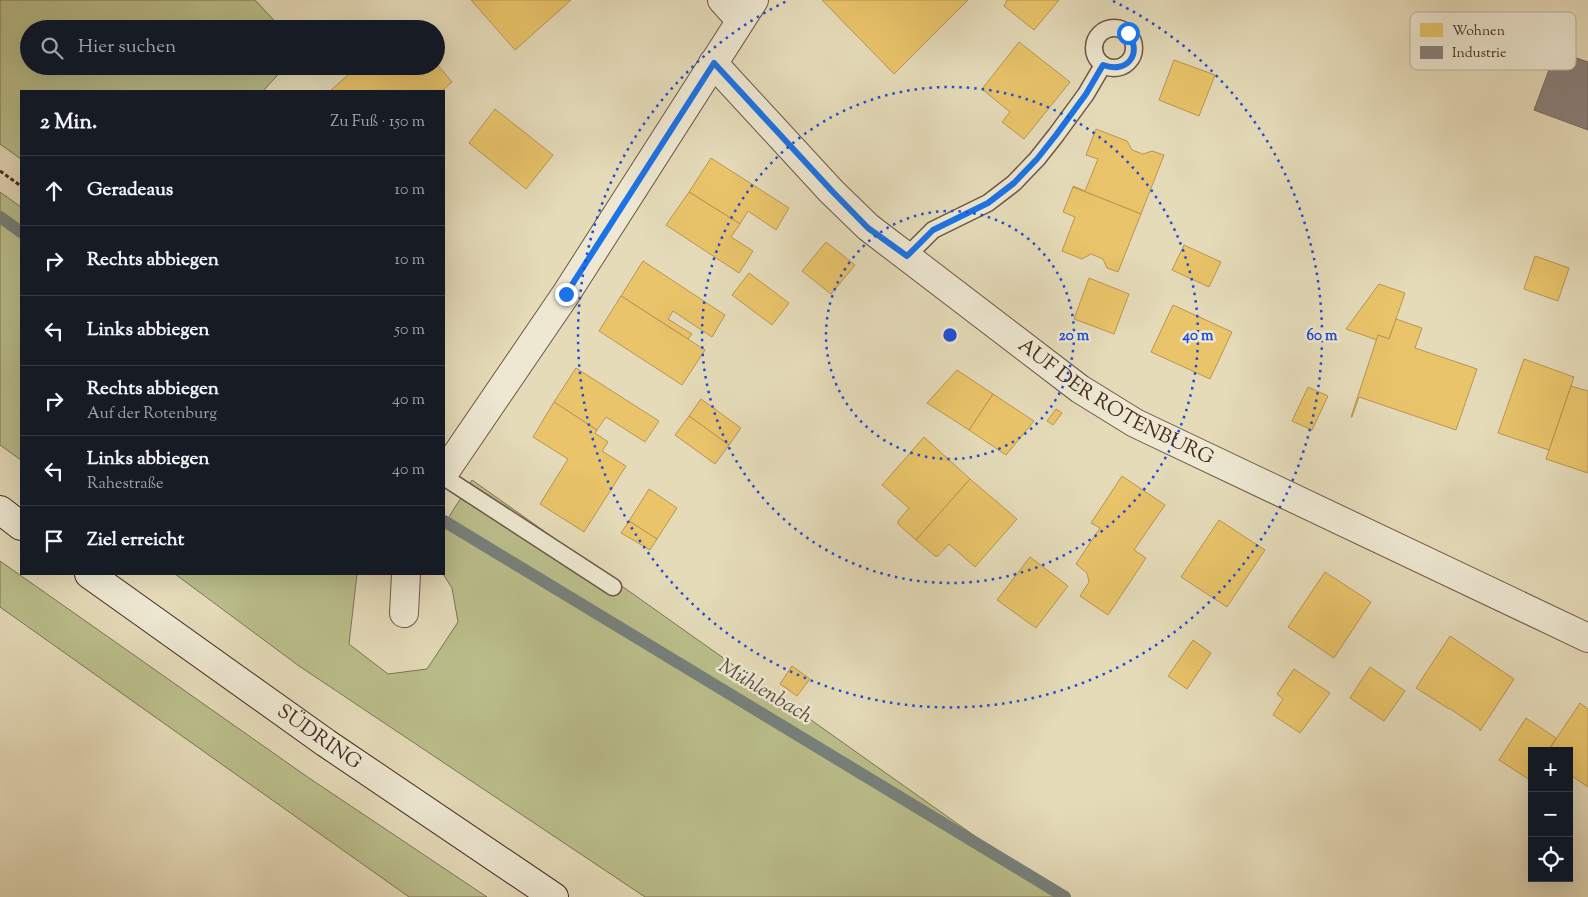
<!DOCTYPE html>
<html lang="de">
<meta charset="utf-8">
<style>
body{margin:0;font-family:"Sorts Mill Goudy",serif;background:#242831;color:#f1f3f6}
.controls{position:absolute;right:15px;bottom:15px;display:grid;overflow:hidden;border-radius:0px;box-shadow:0 5px 20px #0002}
.controls button{width:45px;height:45px;display:grid;place-items:center;padding:0;border:0;border-bottom:1px solid #363941;background:#171b24;color:#f1f3f6;font:25px sans-serif}
.stop{position:absolute;width:15px;height:15px;margin:-11px;border:4px solid #1a73e8;border-radius:50%;background:#fff}
.stop.end{background:#1a73e8;border-color:#fff;box-shadow:0 1px 5px #0008}
.list{margin:0;padding:0;list-style:none}
h2{display:flex;justify-content:space-between;align-items:center;height:65px;margin:0;padding:0 20px;font-size:21px}
h2 small{font-size:16px;font-weight:400;color:#9ea1a6}
.list li{display:grid;grid-template-columns:32px 1fr auto;gap:15px;align-items:center;box-sizing:border-box;height:70px;padding:0 20px;border-top:1px solid #363941}
.list b{display:block;font-size:19px;white-space:nowrap}
.list p{margin:0;font-size:16px;white-space:nowrap;color:#9ea1a6}
.list em{font-size:16px;font-style:normal;color:#9ea1a6}
.icon{flex:none;width:28px;height:28px;fill:none;stroke:currentColor;stroke-width:2;stroke-linecap:round;stroke-linejoin:round}
.map{position:relative;flex:none;width:1588px;height:897px;overflow:hidden}
.search{position:absolute;background:#171b24;box-shadow:0 5px 20px #0002;left:20px;top:20px;width:425px;height:55px;display:flex;align-items:center;gap:12px;box-sizing:border-box;padding:0 18px;border-radius:28px;color:#9ea1a6;font-size:19px}
.panel{position:absolute;background:#171b24;box-shadow:0 5px 20px #0002;left:20px;top:90px;width:425px;height:485px;border-radius:0px}
.map>svg:first-child{display:block}
.green{fill:#babe8b;stroke:#7f7554}
.homes{fill:#e9c46a;stroke:#b89653}
.industry{fill:#8a817c;stroke:#756860}
.lines{fill:none;stroke-linecap:round;stroke-linejoin:round}
.stream{stroke:#77817b;stroke-width:12}
.lane-casing{stroke:#6c5844;stroke-width:19}
.street-casing{stroke:#6c5844;stroke-width:30}
.secondary-casing{stroke:#442c1d;stroke-width:30}
.path{stroke:#442c1d;stroke-width:3;stroke-dasharray:4 2.5;stroke-linecap:butt}
.lane{stroke:#eee8d2;stroke-width:16}
.street{stroke:#eee8d2;stroke-width:28}
.secondary{stroke:#eee8d2;stroke-width:28}
.route{stroke:#1a73e8;stroke-width:6}
.ring{fill:none;stroke:#1d4ed8;stroke-width:2.5;stroke-dasharray:2.5 5}
.labels{text-anchor:middle;dominant-baseline:central;stroke-width:5;stroke-linejoin:round;paint-order:stroke}
.street-label{font-size:20px;fill:#442c1d;stroke:#eee8d2}
.water-label{font-size:21px;font-style:italic;fill:#594f44;stroke:#eee8d2}
.key{fill:#eee8d2;stroke:#bbb09c;stroke-width:1}
.key-label{font-size:14px;fill:#442c1d}
.centre{fill:#1d4ed8;stroke:#eee8d2;stroke-width:2.5}
.ring-label{font-size:15px;text-anchor:middle;font-weight:bold;fill:#1d4ed8;stroke:#eee8d2;stroke-width:5;stroke-linejoin:round;paint-order:stroke}
</style>
<div class="map">
<svg width="1588" height="897" viewBox="0 0 1588 897">
<rect width="100%" height="100%" fill="#e5dbb9"/>
<filter id="stains"><feTurbulence type="fractalNoise" baseFrequency=".004" numOctaves="4"/><feColorMatrix values="0 0 0 0 .2 0 0 0 0 .09 0 0 0 0 .02 0 0 0 .5 -.17"/></filter>
<radialGradient id="worn" r=".72"><stop offset=".6" stop-color="#630" stop-opacity="0"/><stop offset="1" stop-color="#630" stop-opacity=".3"/></radialGradient>
<g class="green">
<path d="M0 0H255L282 29H29V66H286L263 91H21V159L0 144Z"/>
<path d="M0 192 21 207V460L0 445Z"/>
<path d="M472 480 1061 897H645L299 666 175 574H357L349 644 388 674 427 669 458 622 452 588 443 574 444 525Z"/>
<path d="M0 561 309 778 487 897H409L0 607Z"/>
</g>
<g class="homes">
<path d="M471 0H571L515 50Z"/>
<path d="M822 0H968L894 74Z"/>
<path d="M1007 0H1059L1034 30 1004 6Z"/>
<path d="M1019 42 1070 82 1024 139 1002 122 1010 112 982 89Z"/>
<path d="M1174 60 1215 75 1199 116 1159 100Z"/>
<path d="M436 63 452 82 442 91H330L358 66H436Z"/>
<path d="M495 109 553 155 526 189 469 143Z"/>
<path d="M1096 129 1127 141 1132 150 1143 154 1152 151 1164 155 1141 214 1073 187V186L1085 191 1098 159 1086 155Z"/>
<path d="M711 158 789 208 776 230 748 211 740 224 689 192Z"/>
<path d="M1073 187 1141 214 1118 272 1107 268 1103 259 1091 254 1082 259 1062 251 1075 217 1063 212Z"/>
<path d="M689 192 740 224 731 237 753 251 739 273 666 225Z"/>
<path d="M826 242 855 265 831 294 802 271Z"/>
<path d="M1184 245 1221 262 1209 287 1172 270Z"/>
<path d="M1535 256 1569 268 1558 301 1524 289Z"/>
<path d="M643 261 725 315 712 337 673 311 668 319 692 334 688 339 621 296Z"/>
<path d="M749 273 789 303 772 325 732 295Z"/>
<path d="M1089 278 1129 294 1114 334 1074 319Z"/>
<path d="M1379 284 1405 293 1389 339 1378 335 1377 340 1346 329Z"/>
<path d="M621 296 705 350 682 385 599 331Z"/>
<path d="M1173 305 1232 332 1210 379 1151 352Z"/>
<path d="M1396 319 1422 328 1415 348 1477 369 1456 430 1359 397 1352 417H1351L1378 335 1389 339Z"/>
<path d="M1524 359 1574 377 1549 450 1498 433Z"/>
<path d="M576 368 659 421 645 442 606 417 597 430 554 402Z"/>
<path d="M957 370 993 394 969 430 927 403Z"/>
<path d="M1571 386 1588 391V473L1546 459Z"/>
<path d="M1308 387 1328 396 1312 430 1292 421Z"/>
<path d="M993 394 1034 421 1006 455 969 430Z"/>
<path d="M701 399 741 428 729 445 689 416Z"/>
<path d="M554 402 597 430 595 433 608 442 602 451 626 466 584 532 540 504 568 459 533 437Z"/>
<path d="M1056 409 1062 413 1053 425 1047 421Z"/>
<path d="M689 416 729 445 715 464 675 435Z"/>
<path d="M924 437 970 479 916 540 898 524V521L909 508 882 485Z"/>
<path d="M1122 476 1165 505 1134 550 1146 558 1108 615 1080 596 1089 582 1087 573 1076 564 1100 528 1091 523Z"/>
<path d="M970 479 1017 519 975 567 949 544 938 556H935L916 540Z"/>
<path d="M649 489 677 508 657 539 629 521Z"/>
<path d="M1219 520 1265 550 1227 607 1181 577Z"/>
<path d="M629 521 657 539 650 550 621 533Z"/>
<path d="M1030 557 1068 586 1036 628 997 600Z"/>
<path d="M1325 572 1371 602 1334 658 1288 627Z"/>
<path d="M1450 636 1514 679 1480 731V729L1449 708V709L1416 688Z"/>
<path d="M1193 640 1211 653 1187 689 1168 676Z"/>
<path d="M792 666 810 679 797 696 780 684Z"/>
<path d="M1370 667 1405 691 1384 721 1350 698Z"/>
<path d="M1294 669 1330 693 1300 733 1273 715 1283 699 1277 694Z"/>
<path d="M1580 703 1588 709V787L1569 774V751H1548Z"/>
<path d="M1526 718 1556 738 1548 751H1532V778L1530 780 1499 760Z"/>
</g>
<path class="industry" d="M1556 51 1588 62V130L1534 110Z"/>
<g class="lines">
<g class="stream">
<path d="M0 217 21 232"/>
<path d="M444 521 1065 897"/>
</g>
<g class="lane-casing">
<g id="lane">
<circle cx="1114" cy="48" r="20"/>
<path d="M907 256 933 230 988 203 1014 183 1037 159 1056 135 1086 94 1103 65"/>
<path d="M444 477 613 587"/>
</g>
</g>
<g class="street-casing">
<g id="street">
<path d="M722 0 740 20"/>
<path id="s1" d="M713 63 831 191 868 227 1080 389 1135 423 1588 638"/>
<path d="M444 473 566 294 754 0"/>
<path d="M404 613 406 574"/>
</g>
</g>
<g class="secondary-casing">
<g id="secondary">
<path d="M0 510 21 526"/>
<path id="s2" d="M89 574 326 743 554 897"/>
</g>
</g>
<path class="path" d="M0 171 21 186"/>
<use href="#lane" class="lane"/>
<use href="#street" class="street"/>
<use href="#secondary" class="secondary"/>
</g>
<g class="lines">
<path class="route" d="M566 294 714 63 832 191 868 228 907 256 933 230 988 203 1014 183 1037 159 1056 135 1086 94 1103 65C1127 74 1143 54 1128 33"/>
</g>
<g class="ring">
<circle cx="950" cy="335" r="124"/>
<circle cx="950" cy="335" r="248"/>
<path d="M1113 1A372 372 0 1 1 787 1"/>
</g>
<g class="labels">
<g class="street-label">
<text stroke="none"><textPath href="#s1" startOffset="530">AUF DER ROTENBURG</textPath></text>
<text stroke="none"><textPath href="#s2" startOffset="282">SÜDRING</textPath></text>
</g>
<g class="water-label">
<text transform="translate(765 692) rotate(31)">Mühlenbach</text>
</g>
</g>
<rect x="1410" y="12" width="166" height="58" rx="8" class="key"/>
<rect x="1420" y="23" width="23" height="14" fill="#e9c46a"/>
<rect x="1420" y="46" width="23" height="13" fill="#8a817c"/>
<g class="key-label">
<text x="1452" y="35">Wohnen</text>
<text x="1452" y="57">Industrie</text>
</g>
<circle cx="950" cy="335" r="8" class="centre"/>
<g class="ring-label">
<text x="1074" y="340">20 m</text>
<text x="1198" y="340">40 m</text>
<text x="1322" y="340">60 m</text>
</g>
<rect width="100%" height="100%" filter="url(#stains)"/>
<rect width="100%" height="100%" fill="url(#worn)"/>
</svg>
<div class="controls">
<button>+</button>
<button>−</button>
<button><svg class="icon" aria-label="locate" viewBox="0 0 24 24"><circle cx="12" cy="12" r="6"/><path d="M12 2v4M12 18v4M2 12h4M18 12h4"/></svg></button>
</div>
<div class="stop" style="left:1128px;top:33px"></div>
<div class="stop end" style="left:566px;top:294px"></div>
<div class="search"><svg class="icon" aria-label="search" viewBox="0 0 24 24"><circle cx="10" cy="10" r="6"/><path d="M15 15l6 6"/></svg>Hier suchen</div>
<section class="panel">
<h2>2 Min.<small>Zu Fuß · 150 m</small></h2>
<ul class="list">
<li><svg class="icon" aria-label="ahead" viewBox="0 0 24 24"><path d="M12 20V5M6 11l6-6 6 6"/></svg><div><b>Geradeaus</b></div><em>10 m</em></li>
<li><svg class="icon" aria-label="right" viewBox="0 0 24 24"><path d="M7 20v-9h11M14 6l5 5-5 5"/></svg><div><b>Rechts abbiegen</b></div><em>10 m</em></li>
<li><svg class="icon" aria-label="left" viewBox="0 0 24 24"><path d="M17 20v-9H6M10 6l-5 5 5 5"/></svg><div><b>Links abbiegen</b></div><em>50 m</em></li>
<li><svg class="icon" aria-label="right" viewBox="0 0 24 24"><path d="M7 20v-9h11M14 6l5 5-5 5"/></svg><div><b>Rechts abbiegen</b><p>Auf der Rotenburg</p></div><em>40 m</em></li>
<li><svg class="icon" aria-label="left" viewBox="0 0 24 24"><path d="M17 20v-9H6M10 6l-5 5 5 5"/></svg><div><b>Links abbiegen</b><p>Rahestraße</p></div><em>40 m</em></li>
<li><svg class="icon" aria-label="arrive" viewBox="0 0 24 24"><path d="M6 21V4h12l-3 4 3 4H6"/></svg><div><b>Ziel erreicht</b></div></li>
</ul>
</section>
</div>
